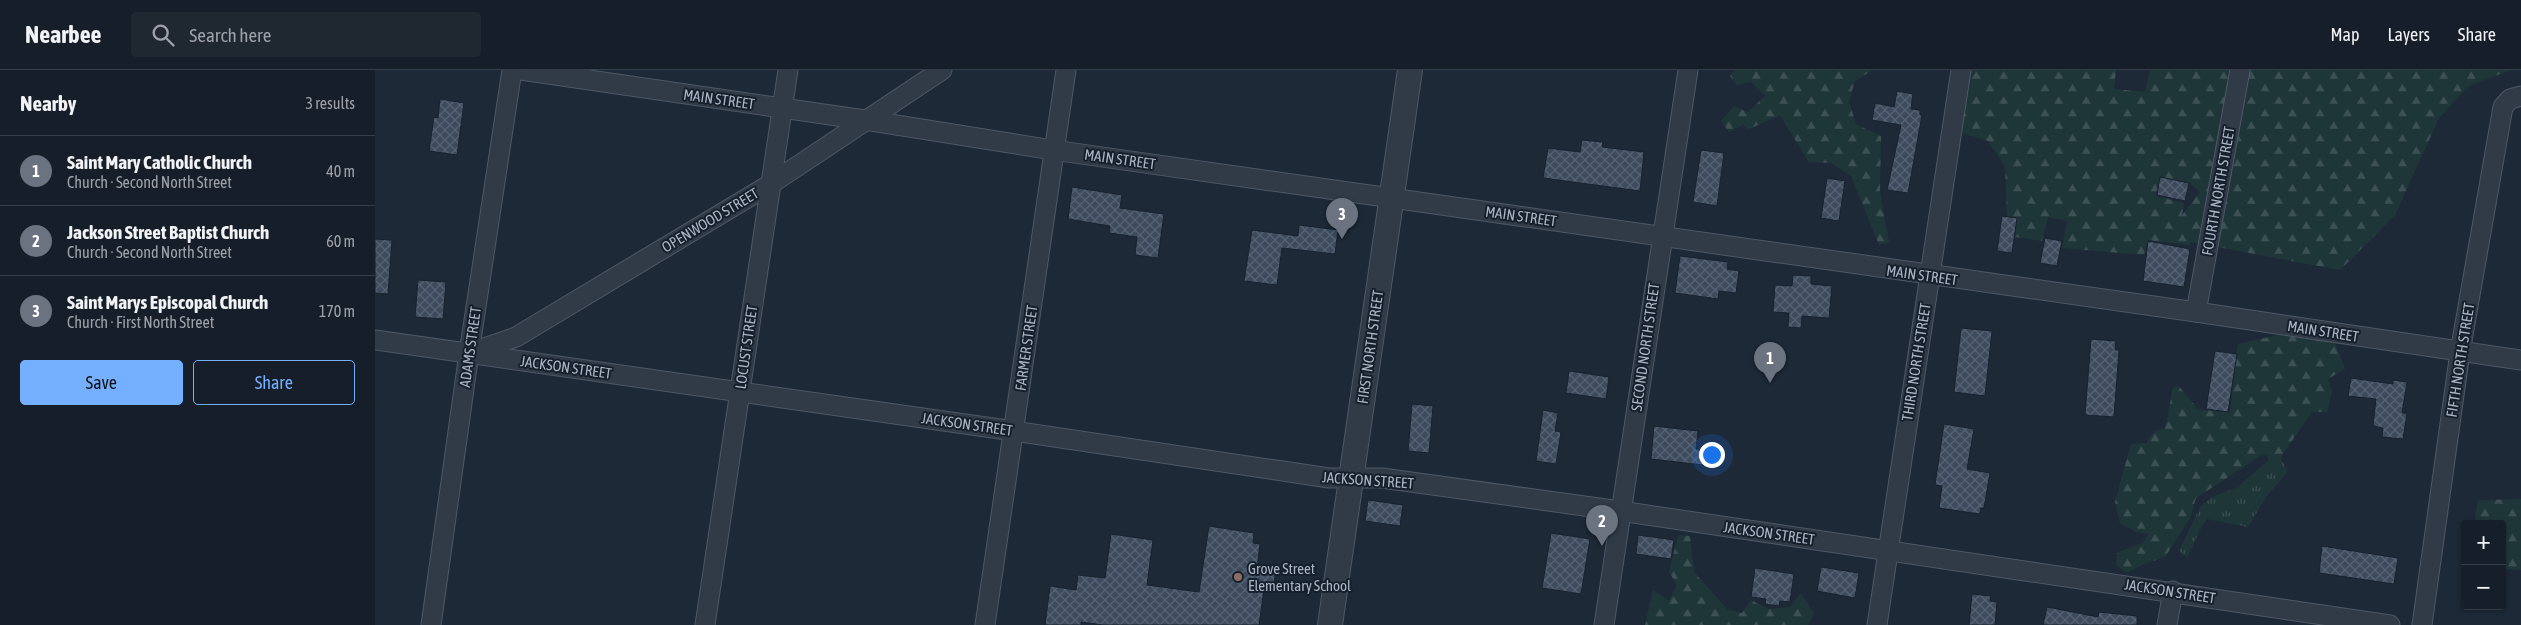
<!DOCTYPE html>
<meta charset="utf-8">
<style>
body{margin:0;font-family:"Asap Condensed",sans-serif;background:#1f2731;color:#f1f3f6}
.controls{position:absolute;right:15px;bottom:15px;display:grid;overflow:hidden;border-radius:5px;box-shadow:0 1px 4px #0004}
.controls button{width:45px;height:45px;display:grid;place-items:center;padding:0;border:0;border-bottom:1px solid #353d46;background:#161f29;color:#f1f3f6;font:25px sans-serif}
.you{position:absolute;left:1336px;top:384px;width:18px;height:18px;margin:-12px;border:4px solid #fff;border-radius:50%;background:#1a73e8;box-shadow:0 0 0 8px #1a73e833}
.badge{display:grid;place-items:center;width:32px;height:32px;border-radius:50%;background:#75afff;color:#fff;font-size:16px;font-weight:700}
.pin{position:absolute;translate:-50% -41px;filter:drop-shadow(0 1px 2px #0008)}
.pin::after{content:'';position:absolute;top:26px;width:18px;height:15px;background:inherit;clip-path:polygon(0 0,100% 0,50% 100%)}
.list{margin:0;padding:0;list-style:none}
h2{display:flex;justify-content:space-between;align-items:center;height:65px;margin:0;padding:0 20px;font-size:21px}
h2 small{font-size:16px;font-weight:400;color:#9ea2a8}
.list li{display:grid;grid-template-columns:32px 1fr auto;gap:15px;align-items:center;box-sizing:border-box;height:70px;padding:0 20px;border-top:1px solid #353d46}
.list b{display:block;font-size:19px;white-space:nowrap}
.list p{margin:0;font-size:16px;white-space:nowrap;color:#9ea2a8}
.list em{font-size:16px;font-style:normal;color:#9ea2a8}
.actions{display:flex;gap:10px;padding:15px 20px}
.actions a{flex:1;padding:11px 0;border:1px solid #75afff;border-radius:5px;text-align:center;font-size:18px;color:#75afff}
.actions .main{background:#75afff;color:#111}
.icon{flex:none;width:28px;height:28px;fill:none;stroke:currentColor;stroke-width:2;stroke-linecap:round;stroke-linejoin:round}
.map{position:relative;flex:none;width:2146px;height:555px;overflow:hidden}
header{display:flex;align-items:center;gap:30px;box-sizing:border-box;height:70px;padding:0 25px;background:#161f29;border-bottom:1px solid #353d46}
header strong{font-size:24px}
nav{display:flex;gap:28px;margin-inline-start:auto;font-size:18px}
.search{width:350px;height:45px;background:#1f2731;display:flex;align-items:center;gap:12px;box-sizing:border-box;padding:0 18px;border-radius:5px;color:#9ea2a8;font-size:19px}
main{display:flex}
aside{flex:1;background:#161f29}
.map>svg:first-child{display:block}
.grass{fill:url(#grass-tufts)}
.forest{fill:url(#forest-firs);fill-rule:evenodd}
.building{fill:url(#building-cross-hatch);stroke:#18222e}
.lines{fill:none;stroke-linecap:round;stroke-linejoin:round}
.minor-casing{stroke:#4e5866;stroke-width:21}
.tertiary-casing{stroke:#4e5866;stroke-width:26}
.minor{stroke:#313b48;stroke-width:19}
.tertiary{stroke:#313b48;stroke-width:24}
.education-dot{fill:#8d6e63;stroke:#16202c;stroke-width:2}
.labels{text-anchor:middle;dominant-baseline:central;stroke-width:4;stroke-linejoin:round;paint-order:stroke}
.street-label{font-size:15px;fill:#aab5c5;stroke:#16202c}
.poi-label{font-size:15px;fill:#aab5c5;stroke:#16202c;text-anchor:start}
</style>
<header>
<strong>Nearbee</strong>
<div class="search"><svg class="icon" aria-label="search" viewBox="0 0 24 24"><circle cx="10" cy="10" r="6"/><path d="M15 15l6 6"/></svg>Search here</div>
<nav><a>Map</a><a>Layers</a><a>Share</a></nav>
</header>
<main>
<aside>
<h2>Nearby<small>3 results</small></h2>
<ul class="list">
<li><span class="badge" style="background:#6b7280">1</span><div><b>Saint Mary Catholic Church</b><p>Church · Second North Street</p></div><em>40 m</em></li>
<li><span class="badge" style="background:#6b7280">2</span><div><b>Jackson Street Baptist Church</b><p>Church · Second North Street</p></div><em>60 m</em></li>
<li><span class="badge" style="background:#6b7280">3</span><div><b>Saint Marys Episcopal Church</b><p>Church · First North Street</p></div><em>170 m</em></li>
</ul>
<div class="actions"><a class="main">Save</a><a>Share</a></div>
</aside>
<div class="map">
<svg width="2146" height="555" viewBox="0 0 2146 555">
<defs>
<pattern id="grass-tufts" width="24" height="20" patternUnits="userSpaceOnUse" patternTransform="scale(1.25)"><rect width="24" height="20" fill="#1f3639"/><path d="M3 7l-1-3M5 7V3M7 7l1-3M15 17l-1-3M17 17v-4M19 17l1-3" fill="none" stroke="#3d5154"/></pattern>
<pattern id="forest-firs" width="22" height="20" patternUnits="userSpaceOnUse" patternTransform="scale(1.25)"><rect width="22" height="20" fill="#1f3639"/><path d="M5 1l3.5 6h-7zM16 11l3.5 6h-7z" fill="#3d5154"/></pattern>
<pattern id="building-cross-hatch" width="8" height="8" patternUnits="userSpaceOnUse" patternTransform="scale(1.25)"><rect width="8" height="8" fill="#3d4b5d"/><path d="M0 0l8 8M0 8l8-8" fill="none" stroke="#566373"/></pattern>
</defs>
<rect width="100%" height="100%" fill="#1d2937"/>
<path class="grass" d="M1891 385H1907L1906 390 1913 401 1891 427 1873 457 1832 449C1823 460 1819 475 1812 488L1804 481 1825 437 1837 427 1861 418 1894 390Z"/>
<g class="forest">
<path d="M1360 0H1498L1480 11 1474 31 1481 54 1506 66 1505 122 1514 172 1504 175 1476 106 1456 93 1434 92 1405 45 1374 59 1368 55 1354 62 1346 51 1359 36 1373 42 1390 26 1376 12 1362 15 1355 6Z"/>
<path d="M1595 0H1741L1739 19 1770 22 1775 0H2136L2094 16 2064 48 2020 145 1965 200 1815 172V175L1773 170 1769 185 1687 178 1692 151 1673 147 1667 171 1640 167 1642 148 1632 146 1630 96 1613 71 1586 63ZM1785 107 1814 112 1825 122 1807 145 1809 133 1781 126Z"/>
<path d="M1921 261 1957 266 1970 299 1953 309 1957 321 1952 342H1937L1907 385H1887L1821 428 1815 448 1790 487 1767 495 1752 503 1741 495 1742 483 1769 472 1773 464 1761 462 1745 453 1740 432 1756 374 1772 373C1776 363 1779 360 1790 359L1798 317 1803 315 1823 339 1855 343 1863 274Z"/>
<path d="M2146 429V500L2127 499V454H2099L2103 430Z"/>
<path d="M1303 465 1315 466 1319 502 1353 540 1367 543 1376 530 1393 539 1415 537 1426 523 1439 544 1433 555H1270L1278 520 1294 531 1302 515 1294 502Z"/>
</g>
<g class="building">
<path d="M1522 21 1538 24 1536 39 1545 40V45H1547L1533 123 1512 120 1526 55 1497 50 1500 33 1519 37Z"/>
<path d="M65 29 89 33 82 85 54 81 59 47 63 48Z"/>
<path d="M1207 70 1228 72 1227 77 1269 82 1265 121 1168 108 1173 78 1205 82Z"/>
<path d="M1326 80 1349 83 1342 136 1318 132Z"/>
<path d="M1785 107 1814 113 1810 131 1782 125Z"/>
<path d="M1452 108 1470 111 1464 151 1446 148Z"/>
<path d="M697 117 747 125 745 138 789 144 783 188 760 185 762 167 734 163 735 156 693 149Z"/>
<path d="M1627 146 1642 148 1637 183 1622 181Z"/>
<path d="M924 155 963 160 960 184 907 178 902 215 869 211 877 160 923 166Z"/>
<path d="M1670 168 1687 171 1682 196 1665 193Z"/>
<path d="M0 169 17 170 13 224 0 223Z"/>
<path d="M1773 171 1815 179 1809 217 1768 211Z"/>
<path d="M1305 186 1353 192 1352 199 1364 201 1361 223 1344 221 1343 229 1300 223Z"/>
<path d="M1418 205 1436 206V214L1457 216 1454 248 1427 246 1426 258 1413 257 1414 243 1398 242 1400 215 1417 216Z"/>
<path d="M43 210 71 212 68 249 40 247Z"/>
<path d="M1586 258 1617 261 1610 326 1579 322Z"/>
<path d="M1716 269 1741 271 1740 280H1744L1739 347 1710 345Z"/>
<path d="M1840 281 1862 284 1853 342 1831 339Z"/>
<path d="M1194 301 1234 307 1231 329 1191 323Z"/>
<path d="M1976 308 2018 314V310L2032 312 2027 343H2032L2028 369 2007 367 2008 358 1998 356 2001 329 1973 326Z"/>
<path d="M1037 334 1058 336 1054 383 1033 381Z"/>
<path d="M1168 340 1183 343 1180 361 1186 362 1181 394 1161 391Z"/>
<path d="M1569 354 1599 359 1592 399 1615 403 1609 438H1606L1605 444 1564 438 1567 416 1560 415Z"/>
<path d="M1279 356 1323 361 1321 379 1339 381 1337 396 1276 389Z"/>
<path d="M993 430 1028 435 1025 456 990 451Z"/>
<path d="M834 456 879 463 878 473 885 474 882 498 901 500 898 521 889 520 884 555H728L706 552V555H670L675 516 701 520 703 505 730 508 736 464 778 470 772 515 824 522Z"/>
<path d="M1176 463 1215 469 1206 524 1167 518Z"/>
<path d="M1263 465 1299 470 1296 489 1261 484Z"/>
<path d="M1947 476 2023 488 2019 514 1944 503Z"/>
<path d="M1446 497 1484 503 1480 528 1442 521Z"/>
<path d="M1380 498 1419 504 1415 532 1405 531 1404 536 1390 534 1391 529 1376 527Z"/>
<path d="M1597 524 1616 526 1615 531 1622 532 1620 555H1594Z"/>
<path d="M1672 537 1723 547 1724 542 1762 546V555H1668Z"/>
</g>
<g class="lines">
<g class="minor-casing">
<g id="minor">
<path d="M146 0 490 50 678 80 1821 242 2146 290"/>
<path d="M1821 242 1865 0"/>
<path d="M0 270 639 361 954 408H1007L1245 441 2015 555"/>
<path d="M98 282 141 267 394 115 567 0"/>
<path d="M56 555 94 283 137 0"/>
<path d="M330 555 413 0"/>
<path d="M610 555 691 0"/>
<path d="M1229 555 1313 0"/>
<path d="M1502 555 1586 0"/>
<path d="M1792 555 1798 521"/>
<path d="M2047 555 2085 282 2128 37 2135 29 2146 26"/>
</g>
</g>
<g class="tertiary-casing">
<path id="tertiary" d="M955 555 1035 0"/>
</g>
<use href="#minor" class="minor"/>
<use href="#tertiary" class="tertiary"/>
</g>
<circle class="education-dot" cx="863" cy="507" r="5"/>
<g class="labels">
<g class="street-label">
<text transform="translate(344 29) rotate(8)">MAIN STREET</text>
<text transform="translate(745 89) rotate(8)">MAIN STREET</text>
<text transform="translate(1843 121) rotate(-80)">FOURTH NORTH STREET</text>
<text transform="translate(1146 146) rotate(8)">MAIN STREET</text>
<text transform="translate(335 150) rotate(-31)">OPENWOOD STREET</text>
<text transform="translate(1547 205) rotate(8)">MAIN STREET</text>
<text transform="translate(1948 261) rotate(9)">MAIN STREET</text>
<text transform="translate(95 277) rotate(-82)">ADAMS STREET</text>
<text transform="translate(371 277) rotate(-82)">LOCUST STREET</text>
<text transform="translate(995 277) rotate(-82)">FIRST NORTH STREET</text>
<text transform="translate(1270 277) rotate(-82)">SECOND NORTH STREET</text>
<text transform="translate(651 278) rotate(-82)">FARMER STREET</text>
<text transform="translate(2085 290) rotate(-81)">FIFTH NORTH STREET</text>
<text transform="translate(1541 292) rotate(-81)">THIRD NORTH STREET</text>
<text transform="translate(191 297) rotate(8)">JACKSON STREET</text>
<text transform="translate(592 354) rotate(8)">JACKSON STREET</text>
<text transform="translate(993 410) rotate(4)">JACKSON STREET</text>
<text transform="translate(1394 463) rotate(8)">JACKSON STREET</text>
<text transform="translate(1795 521) rotate(9)">JACKSON STREET</text>
</g>
<g class="poi-label">
<text x="873" y="498">Grove Street<tspan x="873" dy="17">Elementary School</tspan></text>
</g>
</g>
</svg>
<div class="controls">
<button>+</button>
<button>−</button>
</div>
<div class="you"></div>
<div class="pin badge" style="left:1395px;top:313px;background:#6b7280">1</div>
<div class="pin badge" style="left:1227px;top:476px;background:#6b7280">2</div>
<div class="pin badge" style="left:967px;top:169px;background:#6b7280">3</div>
</div>
</main>
